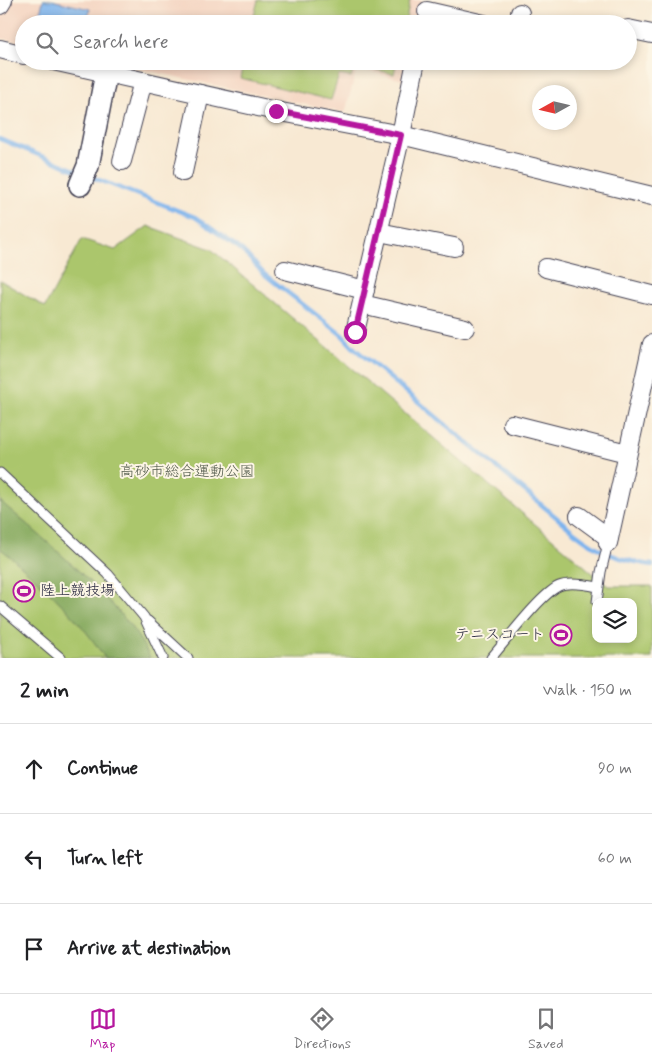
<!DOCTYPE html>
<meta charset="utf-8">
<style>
body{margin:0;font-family:Mynerve,"Klee One",sans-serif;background:#f6f6f6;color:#202124}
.controls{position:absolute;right:15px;bottom:15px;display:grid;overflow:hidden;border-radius:10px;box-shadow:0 2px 8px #0003}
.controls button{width:45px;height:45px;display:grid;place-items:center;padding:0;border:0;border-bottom:1px solid #e0e0e0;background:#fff;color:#202124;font:25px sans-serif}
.compass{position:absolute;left:532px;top:85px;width:45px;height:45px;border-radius:50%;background:#fff;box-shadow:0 2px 8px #0003;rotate:262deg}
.stop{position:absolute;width:15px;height:15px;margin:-11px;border:4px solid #b5179e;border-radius:50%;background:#fff}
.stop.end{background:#b5179e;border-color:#fff;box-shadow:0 1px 5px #0008}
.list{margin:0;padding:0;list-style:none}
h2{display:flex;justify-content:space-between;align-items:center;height:65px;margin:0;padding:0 20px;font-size:21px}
h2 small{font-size:16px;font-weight:400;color:#757577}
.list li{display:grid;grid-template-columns:32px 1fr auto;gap:15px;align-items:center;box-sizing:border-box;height:90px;padding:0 20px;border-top:1px solid #e0e0e0}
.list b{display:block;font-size:19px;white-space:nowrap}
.list em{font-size:16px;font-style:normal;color:#757577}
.icon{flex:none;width:28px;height:28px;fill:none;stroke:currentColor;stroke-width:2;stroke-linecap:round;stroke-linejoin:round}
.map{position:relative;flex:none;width:652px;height:658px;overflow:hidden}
.search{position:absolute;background:#fff;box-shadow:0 2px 8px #0003;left:15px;right:15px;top:15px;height:55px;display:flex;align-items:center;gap:12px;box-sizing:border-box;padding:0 18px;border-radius:28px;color:#757577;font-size:19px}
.sheet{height:335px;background:#fff}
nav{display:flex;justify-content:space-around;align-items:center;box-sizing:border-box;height:70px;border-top:1px solid #e0e0e0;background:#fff;font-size:14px;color:#757577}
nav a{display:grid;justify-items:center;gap:2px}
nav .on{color:#b5179e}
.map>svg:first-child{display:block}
.built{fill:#f4d3c0}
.green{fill:#abc66c;stroke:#667454;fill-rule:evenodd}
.forest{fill:#88ab60;stroke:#55664e}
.water{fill:#7eb4ed;stroke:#506b94}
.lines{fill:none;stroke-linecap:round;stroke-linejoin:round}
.stream{stroke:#7eb4ed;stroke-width:4.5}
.service-casing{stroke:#424052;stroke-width:11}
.minor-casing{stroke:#424052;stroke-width:20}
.tertiary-casing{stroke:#424052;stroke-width:24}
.service{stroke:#fff;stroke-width:9}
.minor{stroke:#fff;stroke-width:18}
.tertiary{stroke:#fff;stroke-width:21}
.route{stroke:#b5179e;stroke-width:6}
.labels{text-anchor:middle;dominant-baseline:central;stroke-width:4;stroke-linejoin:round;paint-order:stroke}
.park-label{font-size:15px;fill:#525b4c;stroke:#fcf5e5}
.poi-label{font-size:15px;fill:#22223b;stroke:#fcf5e5;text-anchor:start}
</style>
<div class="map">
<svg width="652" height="658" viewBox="0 0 652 658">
<rect width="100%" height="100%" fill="#fcf5e5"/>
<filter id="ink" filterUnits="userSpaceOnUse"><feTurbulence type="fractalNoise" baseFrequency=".02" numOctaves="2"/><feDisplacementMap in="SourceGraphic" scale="10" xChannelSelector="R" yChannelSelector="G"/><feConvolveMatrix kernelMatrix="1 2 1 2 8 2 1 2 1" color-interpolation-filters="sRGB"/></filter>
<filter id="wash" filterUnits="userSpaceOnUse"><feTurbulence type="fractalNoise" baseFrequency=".0096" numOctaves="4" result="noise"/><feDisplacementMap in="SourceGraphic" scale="20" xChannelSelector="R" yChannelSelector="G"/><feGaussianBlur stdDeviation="1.12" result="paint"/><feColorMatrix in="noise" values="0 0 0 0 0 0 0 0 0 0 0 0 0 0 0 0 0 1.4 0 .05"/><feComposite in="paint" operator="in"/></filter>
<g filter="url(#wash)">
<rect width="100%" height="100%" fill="#f8e9d3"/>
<g class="built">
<path d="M10 0H422L417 24H24V43L0 38V17Z"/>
<path d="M103 61H408L403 80 357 68 345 113Z"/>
</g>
<g class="green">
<path d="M258 0H410L405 24H252Z"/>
<path d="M244 61H397L394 74 355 65 351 77 339 75 331 100 240 78Z"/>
<path d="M148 226 211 249 608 586H652V658H0V280L45 307 82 239 115 250ZM596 602H633V639H596Z"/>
</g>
<path class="forest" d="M0 501C28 525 56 549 83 575 109 601 134 624 150 658H105C78 616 38 580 0 548Z"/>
<path class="water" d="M43 0H51L90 9 88 19 93 20V24H38Z"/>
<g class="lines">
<g class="stream">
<path d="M0 139 80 172"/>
<path d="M89 176 195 217 242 250 264 274 342 335 354 348 574 532C601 553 619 560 652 565"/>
</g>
</g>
</g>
<g filter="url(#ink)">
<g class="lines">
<g class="service-casing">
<g id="service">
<path d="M0 473 108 574 144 617 163 658"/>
<path d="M597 602 601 572 608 543"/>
<path d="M0 606 61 658"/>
<path d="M148 621 188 658"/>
<path d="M491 658C506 641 541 594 559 586 568 582 588 585 598 587"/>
</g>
</g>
<g class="minor-casing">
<g id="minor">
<path d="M0 5 3 0"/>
<path d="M427 11 484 24"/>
<path d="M518 24 520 13"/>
<path d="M628 29 652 34"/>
<path d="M0 49 24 55"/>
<path d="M53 61 276 111 401 135 652 196"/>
<path d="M122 161 143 81"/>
<path d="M183 172 200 94"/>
<path d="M379 232 454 247"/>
<path d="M546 268 652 295"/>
<path d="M285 270 365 290"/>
<path d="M362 304 465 328"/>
<path d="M355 332 401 135 416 61"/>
<path d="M512 424 627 453"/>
<path d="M579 516 609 538"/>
<path d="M608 543 652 344"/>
</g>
</g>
<g class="tertiary-casing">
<path id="tertiary" d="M80 185 88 166 106 73"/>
</g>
<use href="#service" class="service"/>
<use href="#minor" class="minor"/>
<use href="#tertiary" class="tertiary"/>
</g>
</g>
<g class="lines" filter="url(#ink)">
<path class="route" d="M276 111 401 135 355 332"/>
</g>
<defs>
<g id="stadium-ring" transform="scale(1.125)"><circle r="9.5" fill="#fcf5e5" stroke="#b5179e" stroke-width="1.5"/><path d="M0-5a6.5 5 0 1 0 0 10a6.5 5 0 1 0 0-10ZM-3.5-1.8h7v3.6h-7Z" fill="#b5179e"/></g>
</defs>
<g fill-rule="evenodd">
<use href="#stadium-ring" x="24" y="591"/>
<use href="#stadium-ring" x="561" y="635"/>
</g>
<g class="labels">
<g class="park-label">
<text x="187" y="472">高砂市総合運動公園</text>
</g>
<g class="poi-label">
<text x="40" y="591">陸上競技場</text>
<text x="545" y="635" text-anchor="end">テニスコート</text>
</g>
</g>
</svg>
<div class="controls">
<button><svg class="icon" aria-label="layers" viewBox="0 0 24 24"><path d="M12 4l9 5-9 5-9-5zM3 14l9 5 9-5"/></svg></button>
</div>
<svg class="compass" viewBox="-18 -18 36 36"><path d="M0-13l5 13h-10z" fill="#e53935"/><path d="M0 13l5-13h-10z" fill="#757577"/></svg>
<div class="stop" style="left:355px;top:332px"></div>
<div class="stop end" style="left:276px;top:111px"></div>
<div class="search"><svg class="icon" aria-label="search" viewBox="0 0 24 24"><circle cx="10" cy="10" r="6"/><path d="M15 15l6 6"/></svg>Search here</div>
</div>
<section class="sheet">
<h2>2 min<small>Walk · 150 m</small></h2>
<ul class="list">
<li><svg class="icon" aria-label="ahead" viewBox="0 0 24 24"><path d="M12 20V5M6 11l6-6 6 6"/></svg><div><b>Continue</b></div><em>90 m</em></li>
<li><svg class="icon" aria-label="left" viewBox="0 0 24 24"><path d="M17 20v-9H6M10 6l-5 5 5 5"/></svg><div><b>Turn left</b></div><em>60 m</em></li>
<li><svg class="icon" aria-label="arrive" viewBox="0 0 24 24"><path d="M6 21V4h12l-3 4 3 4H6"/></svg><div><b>Arrive at destination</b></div></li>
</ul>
</section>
<nav>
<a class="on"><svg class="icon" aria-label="map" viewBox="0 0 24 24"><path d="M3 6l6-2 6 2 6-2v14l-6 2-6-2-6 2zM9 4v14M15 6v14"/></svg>Map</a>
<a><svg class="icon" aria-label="directions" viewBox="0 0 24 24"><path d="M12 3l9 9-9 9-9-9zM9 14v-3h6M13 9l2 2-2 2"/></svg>Directions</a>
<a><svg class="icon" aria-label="saved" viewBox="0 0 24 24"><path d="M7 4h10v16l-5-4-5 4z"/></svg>Saved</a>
</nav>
